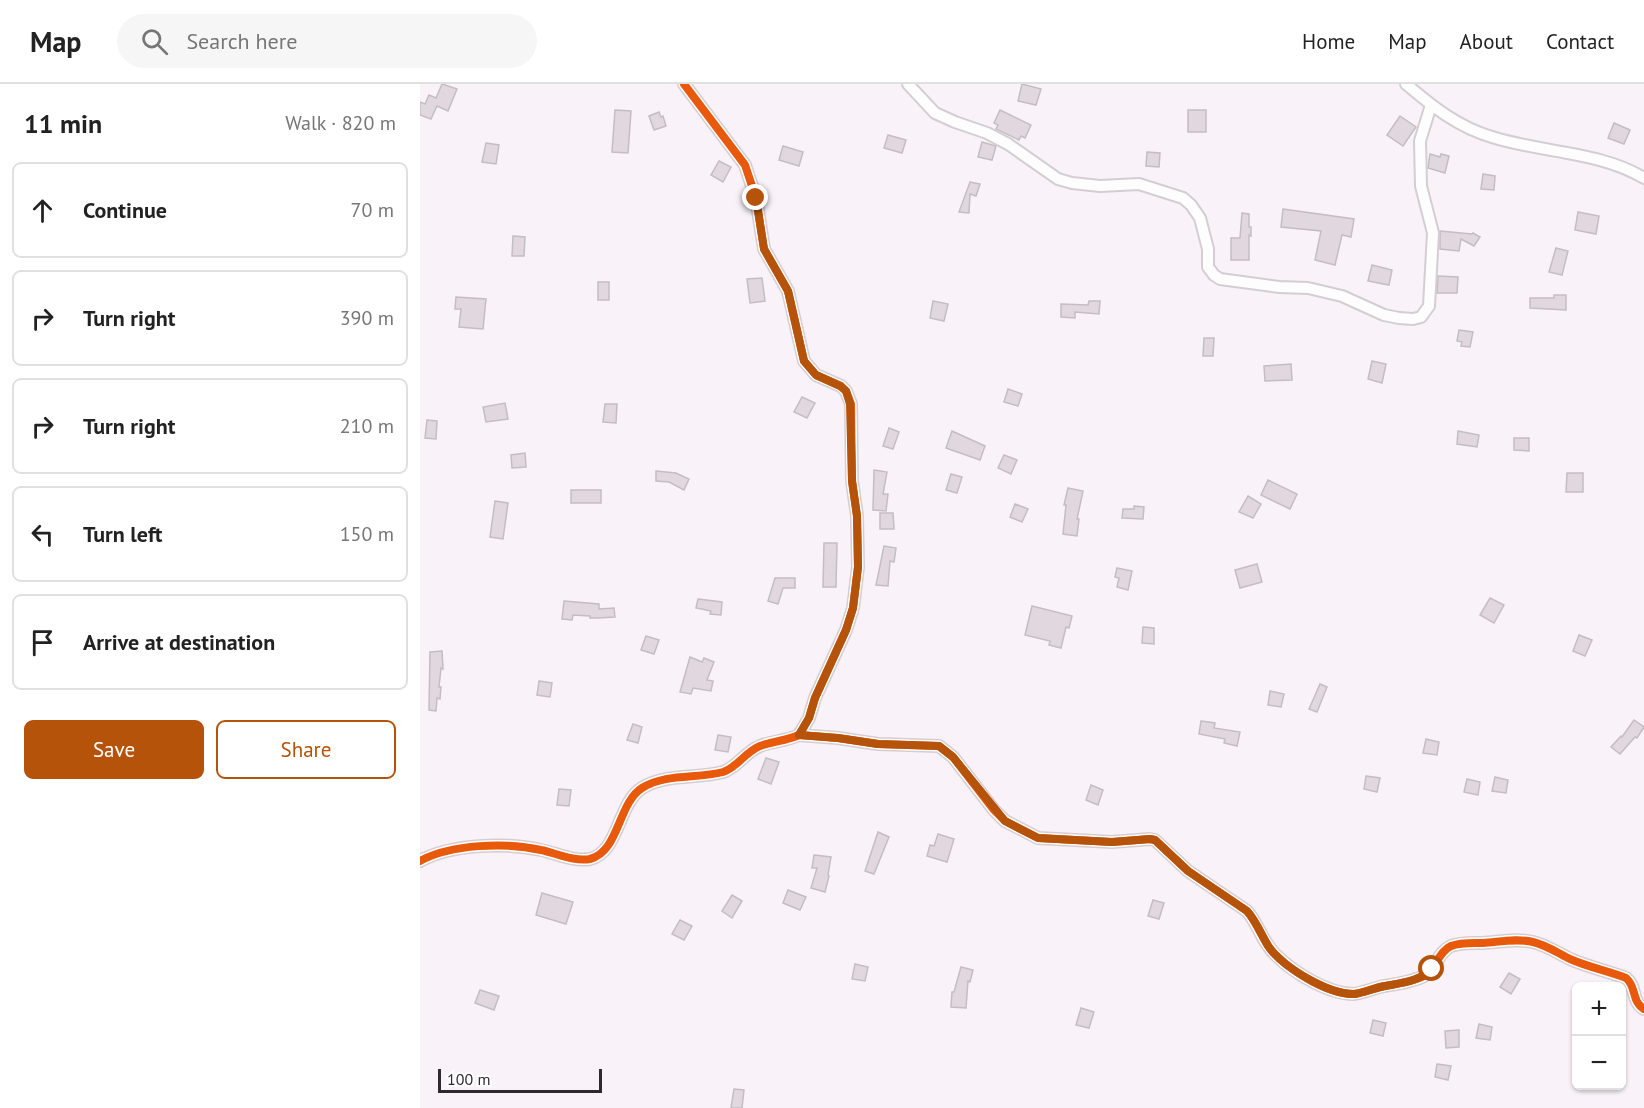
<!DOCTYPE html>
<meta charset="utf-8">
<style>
body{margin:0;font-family:"PT Sans",sans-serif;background:#f6f6f6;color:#222}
.controls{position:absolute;right:18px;bottom:18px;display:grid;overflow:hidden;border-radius:9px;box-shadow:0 2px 4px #0004}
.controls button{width:54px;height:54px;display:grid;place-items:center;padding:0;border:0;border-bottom:2px solid #e0e0e0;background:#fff;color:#222;font:30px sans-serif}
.scale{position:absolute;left:18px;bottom:15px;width:164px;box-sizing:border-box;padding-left:6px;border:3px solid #2e292d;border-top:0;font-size:16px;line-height:21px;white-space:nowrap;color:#2e292d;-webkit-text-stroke:4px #fff;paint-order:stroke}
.stop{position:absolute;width:18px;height:18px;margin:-14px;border:4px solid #b45309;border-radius:50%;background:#fff}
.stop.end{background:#b45309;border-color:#fff;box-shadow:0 2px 6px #0008}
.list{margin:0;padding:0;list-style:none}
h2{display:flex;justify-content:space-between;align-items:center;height:78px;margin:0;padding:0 24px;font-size:26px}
h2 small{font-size:20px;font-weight:400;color:#767676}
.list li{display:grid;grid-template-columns:39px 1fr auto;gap:18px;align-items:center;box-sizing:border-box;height:96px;margin:0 12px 12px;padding:0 12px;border:2px solid #e0e0e0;border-radius:9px}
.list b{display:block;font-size:22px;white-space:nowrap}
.list em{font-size:20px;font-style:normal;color:#767676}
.actions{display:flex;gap:12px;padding:18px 24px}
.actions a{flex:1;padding:14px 0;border:2px solid #b45309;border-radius:9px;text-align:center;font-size:21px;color:#b45309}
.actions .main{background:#b45309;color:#fff}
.icon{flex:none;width:33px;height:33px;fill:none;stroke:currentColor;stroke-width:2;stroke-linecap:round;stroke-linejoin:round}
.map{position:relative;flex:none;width:1224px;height:1024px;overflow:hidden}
header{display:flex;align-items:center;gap:36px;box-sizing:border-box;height:84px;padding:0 30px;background:#fff;border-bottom:2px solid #e0e0e0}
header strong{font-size:28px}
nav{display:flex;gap:33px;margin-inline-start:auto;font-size:21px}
.search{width:420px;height:54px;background:#f6f6f6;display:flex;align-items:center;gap:15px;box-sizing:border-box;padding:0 21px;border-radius:33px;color:#767676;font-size:22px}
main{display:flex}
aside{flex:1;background:#fff}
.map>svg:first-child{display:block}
.building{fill:#e1d8df;stroke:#c3bec2;stroke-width:1.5}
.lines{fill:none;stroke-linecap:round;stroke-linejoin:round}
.street-casing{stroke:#d4ced3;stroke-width:14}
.street{stroke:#fefdfe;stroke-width:10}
.cycleway-casing{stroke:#fff;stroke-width:11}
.cycleway{stroke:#e8590c;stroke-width:8}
.route{stroke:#b45309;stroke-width:8}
</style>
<header>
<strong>Map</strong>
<div class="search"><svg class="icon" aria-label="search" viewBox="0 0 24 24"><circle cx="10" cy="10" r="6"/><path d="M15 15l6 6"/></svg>Search here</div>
<nav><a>Home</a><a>Map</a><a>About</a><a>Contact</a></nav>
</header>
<main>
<aside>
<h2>11 min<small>Walk · 820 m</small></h2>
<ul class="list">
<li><svg class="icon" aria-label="ahead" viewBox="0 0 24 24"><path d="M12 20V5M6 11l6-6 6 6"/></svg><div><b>Continue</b></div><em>70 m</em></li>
<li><svg class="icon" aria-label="right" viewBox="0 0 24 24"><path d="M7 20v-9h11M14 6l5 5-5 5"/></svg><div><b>Turn right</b></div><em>390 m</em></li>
<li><svg class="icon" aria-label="right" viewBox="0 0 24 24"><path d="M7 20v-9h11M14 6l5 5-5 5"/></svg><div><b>Turn right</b></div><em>210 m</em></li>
<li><svg class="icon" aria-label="left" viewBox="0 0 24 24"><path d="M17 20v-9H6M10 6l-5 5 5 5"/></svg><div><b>Turn left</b></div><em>150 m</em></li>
<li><svg class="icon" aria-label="arrive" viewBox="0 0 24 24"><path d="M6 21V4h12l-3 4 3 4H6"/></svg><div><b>Arrive at destination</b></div></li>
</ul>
<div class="actions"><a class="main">Save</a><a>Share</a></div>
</aside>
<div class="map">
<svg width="1224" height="1024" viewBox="0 0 1224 1024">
<rect width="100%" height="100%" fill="#f9f2f8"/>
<g class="building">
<path d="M22 0 37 5 28 27 17 22 11 35 0 31V18L5 20 9 11 16 14Z"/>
<path d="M602 0 621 5 616 21 598 17Z"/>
<path d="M195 26 211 27 208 69 192 68Z"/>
<path d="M580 26 611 41 605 54 601 52 599 56 576 45 578 41 574 39Z"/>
<rect x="768" y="26" width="18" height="22"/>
<path d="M239 28 241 33 243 32 246 42 234 46 229 32Z"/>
<path d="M980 32 996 43 983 62 967 51Z"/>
<path d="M1194 39 1210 46 1204 60 1188 54Z"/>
<path d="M468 51 486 56 482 69 464 64Z"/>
<path d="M562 58 576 62 572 76 558 73Z"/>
<path d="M66 59 79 61 76 80 62 78Z"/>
<path d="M363 62 383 68 379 82 359 76Z"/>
<path d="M727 68 740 69 739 83 726 82Z"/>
<path d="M1010 70 1020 73 1021 70 1029 72 1025 89 1008 84Z"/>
<path d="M299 77 311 83 303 98 291 91Z"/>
<path d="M1063 90 1075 92 1074 106 1061 105Z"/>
<path d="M550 98 560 100 556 112 550 110 549 129 539 128Z"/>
<path d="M863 125 934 135 931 153 922 151 915 181 895 176 901 147 861 143Z"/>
<path d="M1158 128 1179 132 1176 150 1155 146Z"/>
<path d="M822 129 829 130V143H831V152L829 151V176H811V154H820Z"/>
<path d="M1020 147 1052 150 1053 149 1060 153 1054 162 1041 155 1039 167 1020 165Z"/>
<path d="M93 152 105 153 104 172H92Z"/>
<path d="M1136 164 1148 167 1142 191 1129 188Z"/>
<path d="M952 181 972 186 969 201 948 197Z"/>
<path d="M1018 192 1038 193 1037 209H1017Z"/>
<path d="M342 194 345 217 330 219 327 195Z"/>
<rect x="178" y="198" width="11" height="18"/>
<path d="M1134 211H1146V226L1110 224V214H1134Z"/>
<path d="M36 213 66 215 63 245 39 243 41 225H35Z"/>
<path d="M513 217 528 220 524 237 510 234Z"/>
<path d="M669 217H680L679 230 655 228V234L641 233V220L668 221Z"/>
<path d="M1039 246 1053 248 1050 263 1041 262 1042 258 1037 257Z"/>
<path d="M784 254H794L793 272H783Z"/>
<path d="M952 277 966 280 962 299 948 295Z"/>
<path d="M871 280 872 296 845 297 844 282Z"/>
<path d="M588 305 602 310 598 322 584 318Z"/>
<path d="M382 313 395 319 387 334 374 328Z"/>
<path d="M85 319 88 335 66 338 63 323Z"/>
<path d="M185 320H197L196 339 183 338Z"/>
<path d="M7 336 17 337 16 355 5 354Z"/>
<path d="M469 344 479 348 473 365 463 362Z"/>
<path d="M532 347 565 362 560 376 526 364Z"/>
<path d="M1038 347 1059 351 1057 363 1037 360Z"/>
<path d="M1094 354H1109V367L1094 366Z"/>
<path d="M105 369 106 383 92 384 91 371Z"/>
<path d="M584 371 597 376 591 390 578 384Z"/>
<path d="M454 386 467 388 463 410H468L466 427 453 426Z"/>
<path d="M236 387 256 389 269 395 264 406 249 398 236 397Z"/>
<path d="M1147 389H1163V408H1146Z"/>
<path d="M531 390 542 393 537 409 526 406Z"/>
<path d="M848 396 877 410 870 425 841 411Z"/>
<path d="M648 404 663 407 657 435H659L657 452 643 450 646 421H644Z"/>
<rect x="151" y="406" width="30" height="13"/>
<path d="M828 412 841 420 833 434 819 428Z"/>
<path d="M75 417 88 419 83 455 70 453Z"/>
<path d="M595 420 608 425 602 438 590 433Z"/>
<path d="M714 422 724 423 723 435 702 434 703 425H714Z"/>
<path d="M460 429H473L474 445H460Z"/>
<path d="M404 459H417L416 503H403Z"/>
<path d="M464 462 476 464 474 478 470 477 468 502 456 501Z"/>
<path d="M837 480 842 498 820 504 815 486Z"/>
<path d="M697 484 712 487 708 506 697 503 699 494 695 493Z"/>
<path d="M355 494H375V504H363L358 520 348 517Z"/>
<path d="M1070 514 1084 521 1074 539 1060 531Z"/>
<path d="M278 515 302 518 301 531 290 530 291 527 276 524Z"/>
<path d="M144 517 179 520V525L194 524 195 533 177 534H170V532L153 531 152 536 142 535Z"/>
<path d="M612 522 652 532 649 544 646 543 641 564 629 561 630 557 605 551Z"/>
<path d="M723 543 734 544V560L722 559Z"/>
<path d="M1159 551 1172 556 1165 572 1153 567Z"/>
<path d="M226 552 239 556 234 570 221 566Z"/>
<path d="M22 567 23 585 21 584 19 603H21L20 615 17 614 16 627 9 626 10 568Z"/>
<path d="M270 573 282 578 284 574 294 578 287 596 293 597 291 607 273 604 271 610 260 608Z"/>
<path d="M119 597 132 599 130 613 117 611Z"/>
<path d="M900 600 907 603 897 628 889 625Z"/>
<path d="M850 607 864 610 861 623 848 621Z"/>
<path d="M1214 636 1224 643 1217 654 1215 653 1200 670 1191 663 1201 652 1202 653Z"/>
<path d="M781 637 795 639 794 644 820 648 817 662 804 659 805 655 779 650Z"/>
<path d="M213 640 222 643 218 659 207 656Z"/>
<path d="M298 651 311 653 308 668 295 666Z"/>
<path d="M1006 655 1019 658 1017 671 1003 669Z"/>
<path d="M346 674 359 678 351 700 338 695Z"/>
<path d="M946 692 960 694 957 708 944 705Z"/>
<path d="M1075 693 1088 696 1086 709 1072 707Z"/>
<path d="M1047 695 1060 698 1058 711 1044 708Z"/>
<path d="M671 701 683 706 678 721 666 716Z"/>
<path d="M139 705 151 706 149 722 137 721Z"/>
<path d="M458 748 469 753 454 790 445 787Z"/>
<path d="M518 750 534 755 527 778 507 772 510 761 514 762Z"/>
<path d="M394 771 411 773 408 791 409 792 405 808 391 804 397 784H392Z"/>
<path d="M368 806 386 813 380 826 363 819Z"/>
<path d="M122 809 153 818 146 840 116 831Z"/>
<path d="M312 811 322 817 312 834 302 827Z"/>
<path d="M733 816 744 819 739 835 728 832Z"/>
<path d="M260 836 272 842 264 856 252 850Z"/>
<path d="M435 880 448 883 445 897 432 895Z"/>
<path d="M541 883 553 886 550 898 548 897 546 924 531 923 532 908H534Z"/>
<path d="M1089 889 1100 895 1091 910 1080 903Z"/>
<path d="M60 906 79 912 74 926 55 919Z"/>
<path d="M661 924 674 928 669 944 656 941Z"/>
<path d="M953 936 966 939 963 952 950 949Z"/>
<path d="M1059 940 1072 943 1070 956 1056 954Z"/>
<path d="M1039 946V963L1026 964 1025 947Z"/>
<path d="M1017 980 1031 982 1028 996 1015 993Z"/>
<path d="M314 1005 324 1006 322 1024H311Z"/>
</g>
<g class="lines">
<g class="street-casing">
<g id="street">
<path d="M488 0 515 29 535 38 567 49 588 60 638 95 652 99 680 102 719 100 763 114 771 121 780 134 788 165V183L794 191 800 195 859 203 888 204 922 212 964 231 979 234 993 235 1001 233 1009 222 1013 149 1001 102 1000 57 1011 21"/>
<path d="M986 0C1013 23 1038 43 1072 53 1122 69 1179 67 1224 94"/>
<path d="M379 651 418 654 458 660 519 662 533 673 574 726 585 737 618 754 692 758 730 755 735 756 768 787 827 827C839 841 843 860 857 872 874 889 909 910 933 910 943 909 954 904 964 902 977 900 992 898 1004 892 1016 885 1018 868 1031 862 1041 858 1053 859 1063 859 1079 858 1097 854 1113 858 1126 861 1138 869 1150 875 1168 883 1188 887 1206 894 1217 903 1211 917 1224 925"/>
<path d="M0 777C31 760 86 758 121 766 136 769 154 778 170 775 199 768 198 719 222 704 246 689 277 695 303 688 318 683 325 668 340 662 353 657 366 657 379 651L389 634 395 614 426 546 433 524 438 483 437 432 432 397 431 320 426 307 421 302 396 291 384 277 368 207 344 165 336 114 325 81 264 0"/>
</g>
</g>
<use href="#street" class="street"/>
<g class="cycleway-casing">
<g id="cycleway">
<path d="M379 651 418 654 458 660 519 662 533 673 574 726 585 737 618 754 692 758 730 755 735 756 768 787 827 827C839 841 843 860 857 872 874 889 909 910 933 910 943 909 954 904 964 902 977 900 992 898 1004 892 1016 885 1018 868 1031 862 1041 858 1053 859 1063 859 1079 858 1097 854 1113 858 1126 861 1138 869 1150 875 1168 883 1188 887 1206 894 1217 903 1211 917 1224 925"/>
<path d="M0 777C31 760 86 758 121 766 136 769 154 778 170 775 199 768 198 719 222 704 246 689 277 695 303 688 318 683 325 668 340 662 353 657 366 657 379 651L389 634 395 614 426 546 433 524 438 483 437 432 432 397 431 320 426 307 421 302 396 291 384 277 368 207 344 165 336 114 325 81 264 0"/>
</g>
</g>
<use href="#cycleway" class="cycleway"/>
</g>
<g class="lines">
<path class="route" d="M336 114 344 165 368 207 384 277 396 291 420 302 426 307 430 320 432 397 437 432 438 483 433 524 426 546 395 614 389 634 379 651 418 654 458 660 519 662 533 673 585 737 618 754 692 758 730 755 735 756 768 787 827 827C837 838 841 850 848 862 862 883 909 911 935 910 943 909 952 905 961 903 980 899 998 898 1012 885"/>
</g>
</svg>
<div class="controls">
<button>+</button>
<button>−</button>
</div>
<div class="scale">100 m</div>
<div class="stop" style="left:1012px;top:885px"></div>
<div class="stop end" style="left:336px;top:114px"></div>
</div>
</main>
